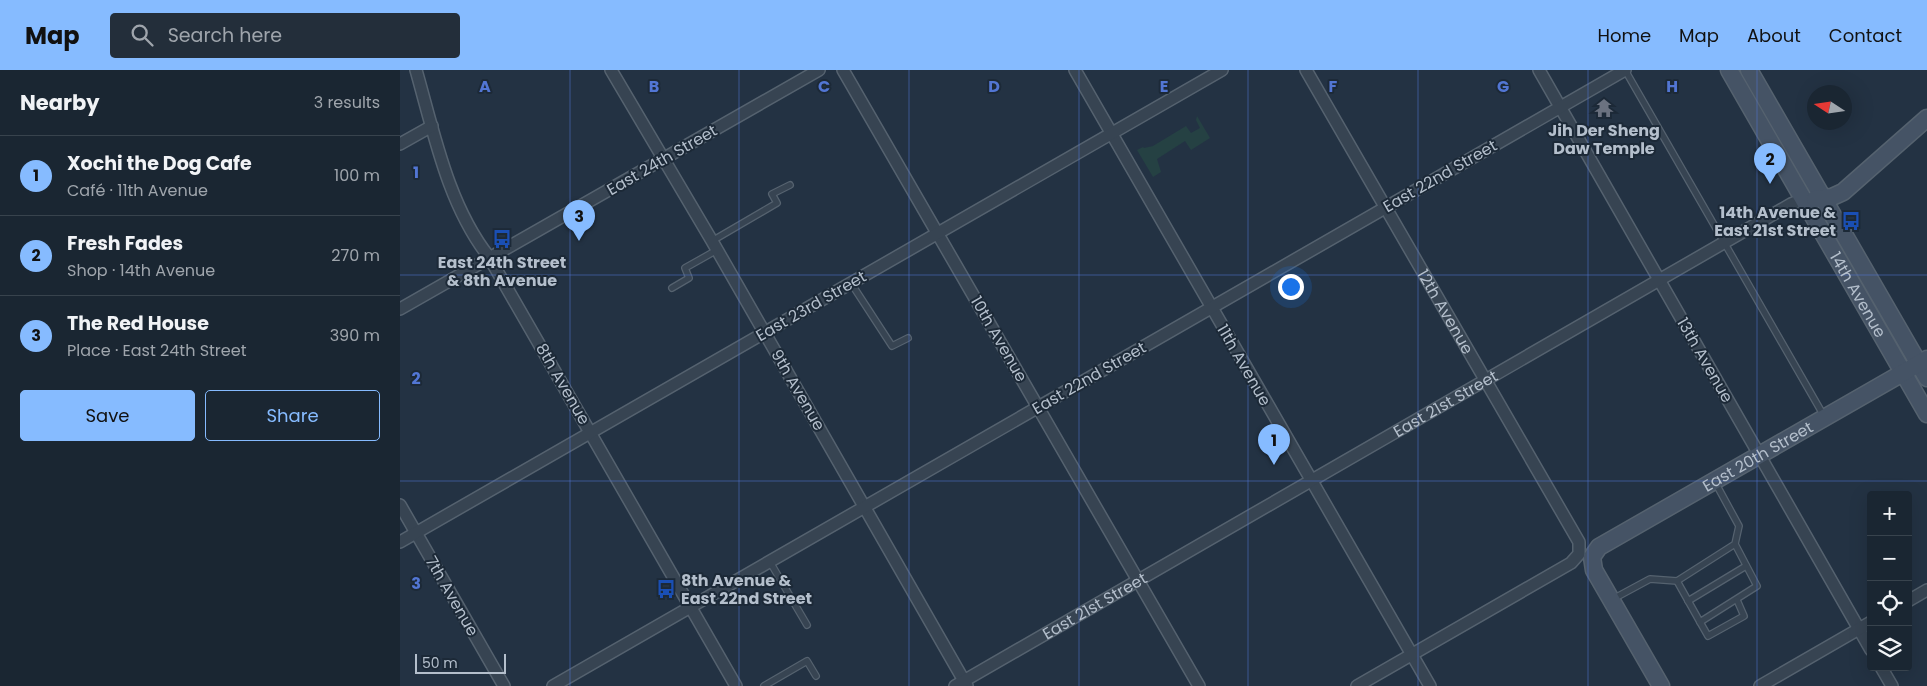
<!DOCTYPE html>
<meta charset="utf-8">
<style>
body{margin:0;font-family:Poppins,sans-serif;background:#232e3a;color:#f1f3f6}
.controls{position:absolute;right:15px;bottom:15px;display:grid;overflow:hidden;border-radius:5px;box-shadow:0 5px 20px #0002}
.controls button{width:45px;height:45px;display:grid;place-items:center;padding:0;border:0;border-bottom:1px solid #38434d;background:#1a2632;color:#f1f3f6;font:25px sans-serif}
.compass{position:absolute;left:1407px;top:15px;width:45px;height:45px;border-radius:50%;background:#1a2632;box-shadow:0 5px 20px #0002;rotate:282deg}
.scale{position:absolute;left:15px;bottom:12px;width:91px;box-sizing:border-box;padding-left:5px;border:2px solid #b4bfcc;border-top:0;font-size:14px;line-height:18px;white-space:nowrap;color:#b4bfcc;-webkit-text-stroke:4px #1c2937;paint-order:stroke}
.you{position:absolute;left:890px;top:216px;width:18px;height:18px;margin:-12px;border:4px solid #fff;border-radius:50%;background:#1a73e8;box-shadow:0 0 0 8px #1a73e833}
.badge{display:grid;place-items:center;width:32px;height:32px;border-radius:50%;background:#86bbff;color:#111;font-size:16px;font-weight:700}
.pin{position:absolute;translate:-50% -41px;filter:drop-shadow(0 1px 2px #0008)}
.pin::after{content:'';position:absolute;top:26px;width:18px;height:15px;background:inherit;clip-path:polygon(0 0,100% 0,50% 100%)}
.list{margin:0;padding:0;list-style:none}
h2{display:flex;justify-content:space-between;align-items:center;height:65px;margin:0;padding:0 20px;font-size:21px}
h2 small{font-size:16px;font-weight:400;color:#9fa5ac}
.list li{display:grid;grid-template-columns:32px 1fr auto;gap:15px;align-items:center;box-sizing:border-box;height:80px;padding:0 20px;border-top:1px solid #38434d}
.list b{display:block;font-size:19px;white-space:nowrap}
.list p{margin:0;font-size:16px;white-space:nowrap;color:#9fa5ac}
.list em{font-size:16px;font-style:normal;color:#9fa5ac}
.actions{display:flex;gap:10px;padding:15px 20px}
.actions a{flex:1;padding:11px 0;border:1px solid #86bbff;border-radius:5px;text-align:center;font-size:18px;color:#86bbff}
.actions .main{background:#86bbff;color:#111}
.icon{flex:none;width:28px;height:28px;fill:none;stroke:currentColor;stroke-width:2;stroke-linecap:round;stroke-linejoin:round}
.map{position:relative;flex:none;width:1527px;height:616px;overflow:hidden}
header{display:flex;align-items:center;gap:30px;box-sizing:border-box;height:70px;padding:0 25px;background:#86bbff;color:#111}
header strong{font-size:24px}
nav{display:flex;gap:28px;margin-inline-start:auto;font-size:18px}
.search{width:350px;height:45px;background:#232e3a;display:flex;align-items:center;gap:12px;box-sizing:border-box;padding:0 18px;border-radius:5px;color:#9fa5ac;font-size:19px}
main{display:flex}
aside{flex:1;background:#1a2632}
.map>svg:first-child{display:block}
.grass{fill:#254143}
.lines{fill:none;stroke-linecap:round;stroke-linejoin:round}
.lane-casing{stroke:#55626f;stroke-width:8}
.street-casing{stroke:#55626f;stroke-width:14}
.secondary-casing{stroke:#55626f;stroke-width:19}
.lane{stroke:#374452;stroke-width:5.5}
.street{stroke:#374452;stroke-width:11}
.secondary{stroke:#455365;stroke-width:16}
.grid{fill:none;stroke:#5276d4;stroke-width:1;stroke-opacity:0.55}
.labels{text-anchor:middle;dominant-baseline:central;stroke-width:4;stroke-linejoin:round;paint-order:stroke}
.poi-label{font-size:16px;font-weight:bold;fill:#b4bfcc;stroke:#1c2937}
.street-label{font-size:16px;fill:#b4bfcc;stroke:#1c2937}
.grid-label{font-size:16px;text-anchor:middle;font-weight:bold;fill:#5276d4;stroke:#1c2937;stroke-width:4;stroke-linejoin:round;paint-order:stroke}
</style>
<header>
<strong>Map</strong>
<div class="search"><svg class="icon" aria-label="search" viewBox="0 0 24 24"><circle cx="10" cy="10" r="6"/><path d="M15 15l6 6"/></svg>Search here</div>
<nav><a>Home</a><a>Map</a><a>About</a><a>Contact</a></nav>
</header>
<main>
<aside>
<h2>Nearby<small>3 results</small></h2>
<ul class="list">
<li><span class="badge">1</span><div><b>Xochi the Dog Cafe</b><p>Café · 11th Avenue</p></div><em>100 m</em></li>
<li><span class="badge">2</span><div><b>Fresh Fades</b><p>Shop · 14th Avenue</p></div><em>270 m</em></li>
<li><span class="badge">3</span><div><b>The Red House</b><p>Place · East 24th Street</p></div><em>390 m</em></li>
</ul>
<div class="actions"><a class="main">Save</a><a>Share</a></div>
</aside>
<div class="map">
<svg width="1527" height="616" viewBox="0 0 1527 616">
<rect width="100%" height="100%" fill="#233243"/>
<path class="grass" d="M797 46 810 68 791 80 785 71 757 89 761 102 753 107 737 80 743 77 744 78 753 76 786 56 791 63 800 58 796 50Z"/>
<g class="lines">
<g class="lane-casing">
<g id="lane">
<path d="M1225 0 1424 346"/>
<path d="M312 171 377 133 372 124 390 115"/>
<path d="M451 213 492 276 508 268"/>
<path d="M272 218 289 208 285 198 317 180"/>
<path d="M1315 412 1339 456 1335 474 1357 516 1300 552 1277 511 1335 474"/>
<path d="M370 492 407 555"/>
<path d="M1213 529 1250 509 1277 511"/>
<path d="M1288 531 1346 496"/>
<path d="M1300 552 1308 566 1344 546 1337 530"/>
<path d="M364 616 407 591 416 606"/>
</g>
</g>
<g class="street-casing">
<g id="street">
<path d="M16 0C34 63 48 135 89 187L336 616"/>
<path d="M211 0 312 171 567 616"/>
<path d="M443 0 799 616"/>
<path d="M675 0 1030 616"/>
<path id="s1" d="M906 0 1179 472V484L1171 493 957 616"/>
<path d="M1139 0 1471 580"/>
<path d="M0 74 32 56"/>
<path d="M0 239 419 0"/>
<path d="M0 435 104 616"/>
<path d="M0 472 822 0"/>
<path d="M1508 531 1527 520"/>
<path d="M1481 597 1492 616"/>
<path d="M153 616 1225 0"/>
<path id="s2" d="M555 616 1391 134 1403 129"/>
<path d="M1360 616 1471 552"/>
</g>
</g>
<g class="secondary-casing">
<g id="secondary">
<path id="s3" d="M1329 0 1527 344"/>
<path d="M1349 0 1527 308"/>
<path d="M1415 129 1432 127 1443 122 1527 48"/>
<path id="s4" d="M1261 616 1194 500 1192 487 1199 477 1527 289"/>
</g>
</g>
<use href="#lane" class="lane"/>
<use href="#street" class="street"/>
<use href="#secondary" class="secondary"/>
</g>
<path class="grid" d="M170 0V616M339 0V616M509 0V616M679 0V616M848 0V616M1018 0V616M1188 0V616M1357 0V616M0 205H1527M0 411H1527"/>
<defs>
<g id="temple-bare" transform="scale(1.5)"><path d="M0-6L5-2H3V0L6.5 2.5H4V6H1.5V3h-3V6H-4V2.5H-6.5L-3 0V-2H-5Z" fill="#6b7280" stroke="#1c2937" stroke-width="2.5" paint-order="stroke"/></g>
<g id="bus-bare" transform="scale(1.5)"><path d="M-5-6H5V4H4V6H2V4H-2V6H-4V4H-5ZM-3.5-4V0h7V-4ZM-3.5 1.2v1.5H-2V1.2ZM2 1.2v1.5H3.5V1.2Z" fill="#1a4fb4" stroke="#1c2937" stroke-width="2.5" paint-order="stroke"/></g>
</defs>
<g fill-rule="evenodd">
<use href="#temple-bare" x="1204" y="38"/>
<use href="#bus-bare" x="1451" y="151"/>
<use href="#bus-bare" x="102" y="169"/>
<use href="#bus-bare" x="266" y="519"/>
</g>
<g class="labels">
<g class="poi-label">
<text x="1204" y="60">Jih Der Sheng<tspan x="1204" dy="18">Daw Temple</tspan></text>
<text x="1436" y="142" text-anchor="end">14th Avenue &amp;<tspan x="1436" dy="18">East 21st Street</tspan></text>
<text x="102" y="192">East 24th Street<tspan x="102" dy="18">&amp; 8th Avenue</tspan></text>
<text x="281" y="510" text-anchor="start">8th Avenue &amp;<tspan x="281" dy="18">East 22nd Street</tspan></text>
</g>
<g class="street-label">
<text transform="translate(262 90) rotate(-30)">East 24th Street</text>
<text transform="translate(1040 106) rotate(-30)">East 22nd Street</text>
<text stroke="none"><textPath href="#s3" startOffset="259">14th Avenue</textPath></text>
<text transform="translate(411 236) rotate(-30)">East 23rd Street</text>
<text stroke="none"><textPath href="#s1" startOffset="279">12th Avenue</textPath></text>
<text transform="translate(599 269) rotate(60)">10th Avenue</text>
<text transform="translate(1305 290) rotate(60)">13th Avenue</text>
<text transform="translate(844 295) rotate(60)">11th Avenue</text>
<text transform="translate(689 308) rotate(-30)">East 22nd Street</text>
<text transform="translate(163 314) rotate(60)">8th Avenue</text>
<text transform="translate(398 320) rotate(60)">9th Avenue</text>
<text stroke="none"><textPath href="#s2" startOffset="566">East 21st Street</textPath></text>
<text stroke="none"><textPath href="#s4" startOffset="342">East 20th Street</textPath></text>
<text transform="translate(52 526) rotate(60)">7th Avenue</text>
<text stroke="none"><textPath href="#s2" startOffset="161">East 21st Street</textPath></text>
</g>
</g>
<g class="grid-label">
<text x="85" y="22">A</text>
<text x="254" y="22">B</text>
<text x="424" y="22">C</text>
<text x="594" y="22">D</text>
<text x="764" y="22">E</text>
<text x="933" y="22">F</text>
<text x="1103" y="22">G</text>
<text x="1272" y="22">H</text>
<text x="16" y="108">1</text>
<text x="16" y="314">2</text>
<text x="16" y="519">3</text>
</g>
</svg>
<div class="controls">
<button>+</button>
<button>−</button>
<button><svg class="icon" aria-label="locate" viewBox="0 0 24 24"><circle cx="12" cy="12" r="6"/><path d="M12 2v4M12 18v4M2 12h4M18 12h4"/></svg></button>
<button><svg class="icon" aria-label="layers" viewBox="0 0 24 24"><path d="M12 4l9 5-9 5-9-5zM3 14l9 5 9-5"/></svg></button>
</div>
<svg class="compass" viewBox="-18 -18 36 36"><path d="M0-13l5 13h-10z" fill="#e53935"/><path d="M0 13l5-13h-10z" fill="#9fa5ac"/></svg>
<div class="scale">50 m</div>
<div class="you"></div>
<div class="pin badge" style="left:874px;top:395px">1</div>
<div class="pin badge" style="left:1370px;top:114px">2</div>
<div class="pin badge" style="left:179px;top:171px">3</div>
</div>
</main>
